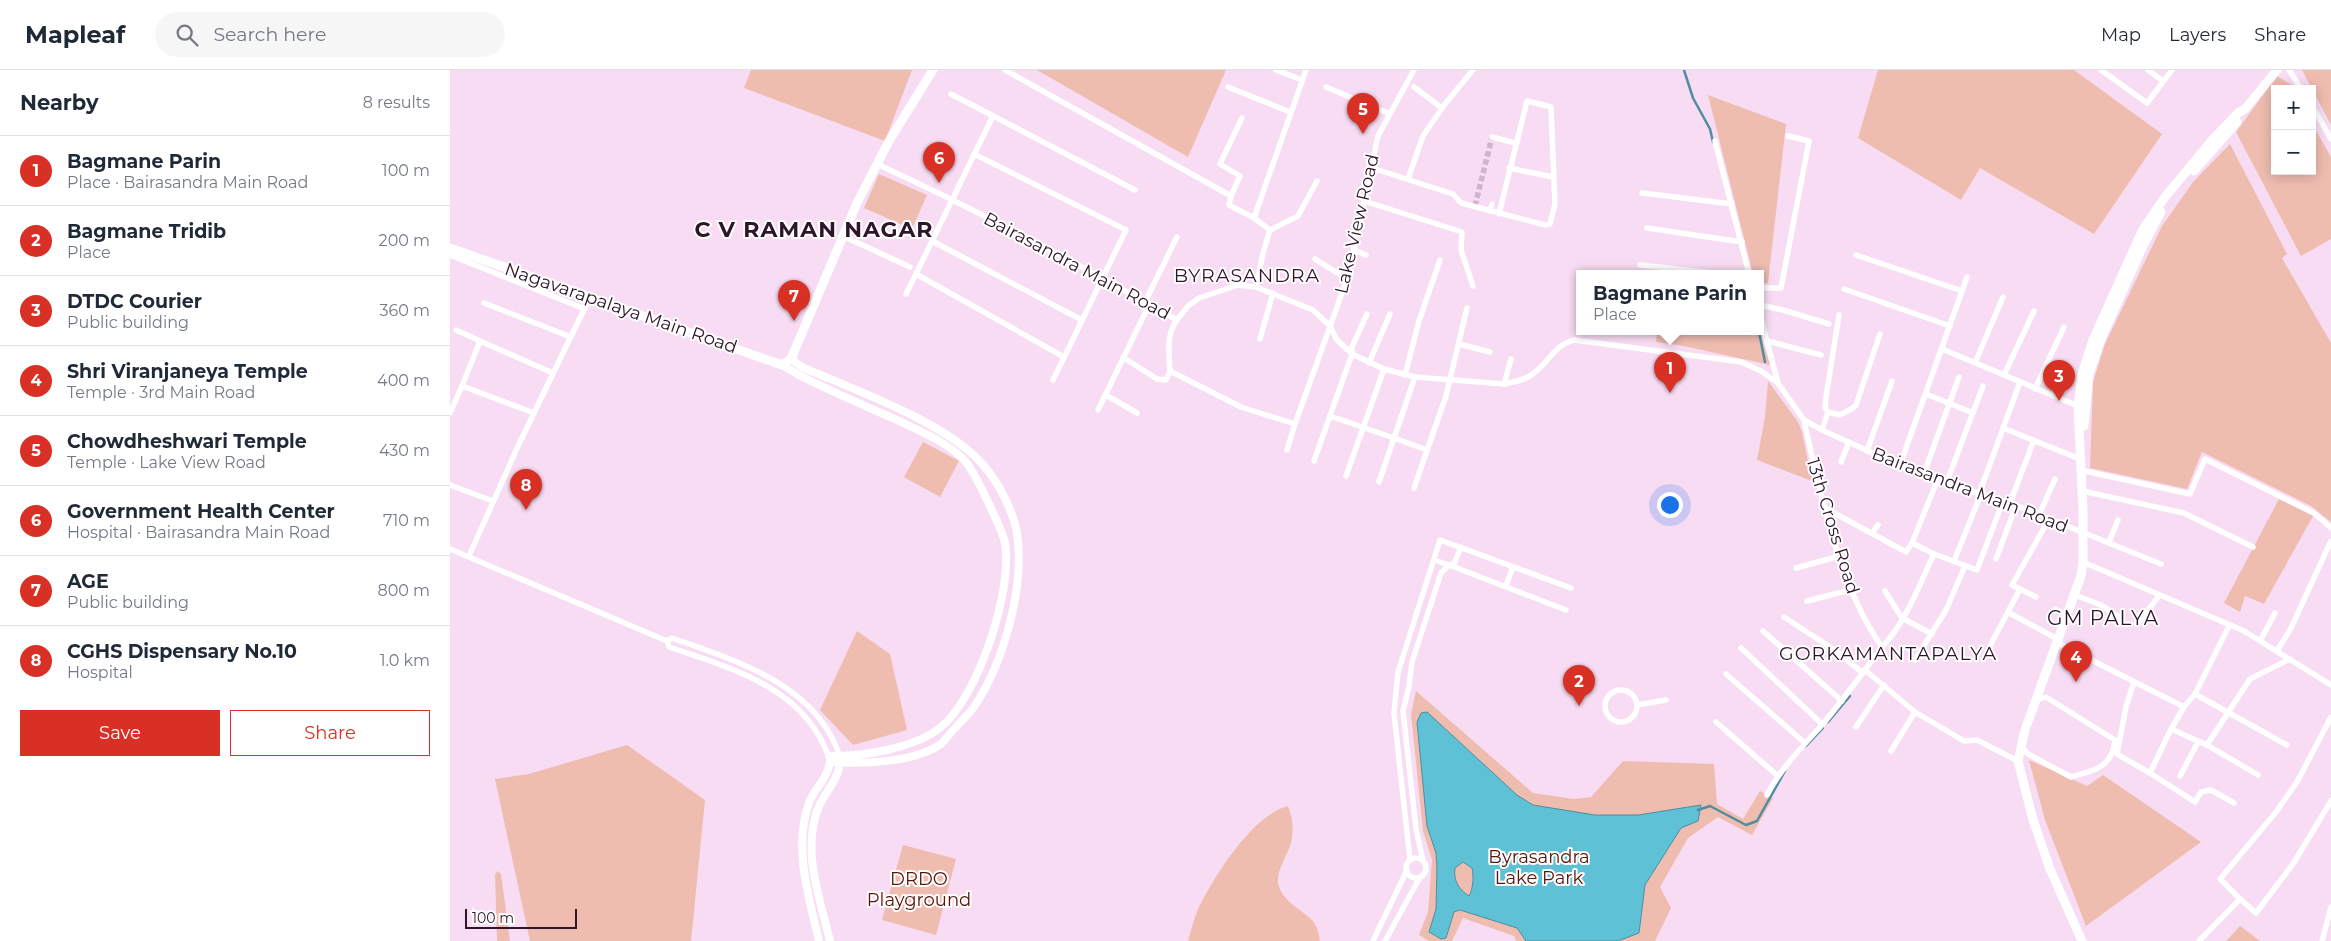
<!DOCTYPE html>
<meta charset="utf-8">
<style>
body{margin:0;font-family:Montserrat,sans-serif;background:#f6f6f7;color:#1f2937}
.controls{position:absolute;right:15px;top:15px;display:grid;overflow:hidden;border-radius:0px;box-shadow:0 2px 12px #0003}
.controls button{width:45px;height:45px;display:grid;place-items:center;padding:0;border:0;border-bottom:1px solid #e0e1e3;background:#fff;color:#1f2937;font:25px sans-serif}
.scale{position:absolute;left:15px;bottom:12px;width:112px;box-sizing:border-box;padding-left:5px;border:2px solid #2e152a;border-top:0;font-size:14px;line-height:18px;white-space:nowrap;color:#2e152a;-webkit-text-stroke:4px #fff;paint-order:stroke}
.you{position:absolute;left:1219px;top:434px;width:18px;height:18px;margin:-12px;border:4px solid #fff;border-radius:50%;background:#1a73e8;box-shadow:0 0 0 8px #1a73e833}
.badge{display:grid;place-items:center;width:32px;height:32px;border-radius:50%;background:#d93025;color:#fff;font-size:16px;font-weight:700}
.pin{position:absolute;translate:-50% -41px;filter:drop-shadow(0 1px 2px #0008)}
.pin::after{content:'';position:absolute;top:26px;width:18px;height:15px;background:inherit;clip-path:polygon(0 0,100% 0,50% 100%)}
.popup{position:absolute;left:1126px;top:200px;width:188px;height:65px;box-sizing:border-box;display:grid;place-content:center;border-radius:0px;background:#fff;filter:drop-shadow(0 1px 4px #0005);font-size:16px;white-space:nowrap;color:#747a83}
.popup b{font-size:19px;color:#1f2937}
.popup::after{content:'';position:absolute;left:50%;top:100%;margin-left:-10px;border:10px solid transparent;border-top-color:#fff}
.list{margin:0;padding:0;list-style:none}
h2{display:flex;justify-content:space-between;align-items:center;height:65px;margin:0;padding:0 20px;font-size:21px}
h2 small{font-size:16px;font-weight:400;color:#747a83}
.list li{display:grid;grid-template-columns:32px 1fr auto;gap:15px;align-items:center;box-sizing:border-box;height:70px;padding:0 20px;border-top:1px solid #e0e1e3}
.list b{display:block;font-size:19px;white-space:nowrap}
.list p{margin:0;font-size:16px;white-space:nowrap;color:#747a83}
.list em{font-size:16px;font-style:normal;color:#747a83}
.actions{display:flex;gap:10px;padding:15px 20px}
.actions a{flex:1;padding:11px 0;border:1px solid #d93025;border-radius:0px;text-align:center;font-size:18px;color:#d93025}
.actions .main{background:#d93025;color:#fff}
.icon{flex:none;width:28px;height:28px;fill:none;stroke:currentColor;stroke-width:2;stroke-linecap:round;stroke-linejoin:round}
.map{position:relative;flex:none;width:1881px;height:871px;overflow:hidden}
header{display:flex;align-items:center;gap:30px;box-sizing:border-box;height:70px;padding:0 25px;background:#fff;border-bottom:1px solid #e0e1e3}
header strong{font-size:24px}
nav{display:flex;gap:28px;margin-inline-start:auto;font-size:18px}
.search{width:350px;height:45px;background:#f6f6f7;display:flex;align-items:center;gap:12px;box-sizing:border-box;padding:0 18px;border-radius:28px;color:#747a83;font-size:19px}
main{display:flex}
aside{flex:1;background:#fff}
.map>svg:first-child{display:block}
.green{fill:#efbcb0}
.water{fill:#5ec1d5;stroke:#508da2;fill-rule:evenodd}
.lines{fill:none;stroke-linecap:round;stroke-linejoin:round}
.stream{stroke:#508da2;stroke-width:2.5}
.minor-tunnel{stroke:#d0b4cb;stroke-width:5.5;stroke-dasharray:5.5 3;stroke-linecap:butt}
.minor{stroke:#fff;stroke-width:5.5}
.tertiary{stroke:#fff;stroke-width:8}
.secondary{stroke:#fff;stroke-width:9}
.labels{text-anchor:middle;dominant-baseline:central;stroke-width:4;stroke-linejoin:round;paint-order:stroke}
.street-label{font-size:18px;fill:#2e152a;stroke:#fff}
.park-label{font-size:18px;fill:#581508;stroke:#fff}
.neighbourhood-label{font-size:19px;letter-spacing:1px;fill:#2e152a;stroke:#fff}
.quarter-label{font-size:20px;letter-spacing:1px;fill:#2e152a;stroke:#fff}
.district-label{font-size:22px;font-weight:bold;letter-spacing:1px;fill:#2e152a;stroke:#fff}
</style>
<header>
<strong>Mapleaf</strong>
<div class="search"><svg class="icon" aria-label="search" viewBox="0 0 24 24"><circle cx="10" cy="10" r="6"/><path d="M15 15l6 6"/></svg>Search here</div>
<nav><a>Map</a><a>Layers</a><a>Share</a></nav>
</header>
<main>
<aside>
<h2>Nearby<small>8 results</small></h2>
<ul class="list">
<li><span class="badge">1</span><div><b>Bagmane Parin</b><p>Place · Bairasandra Main Road</p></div><em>100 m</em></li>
<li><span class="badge">2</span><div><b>Bagmane Tridib</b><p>Place</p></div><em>200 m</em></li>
<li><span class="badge">3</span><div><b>DTDC Courier</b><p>Public building</p></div><em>360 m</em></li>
<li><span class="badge">4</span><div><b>Shri Viranjaneya Temple</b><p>Temple · 3rd Main Road</p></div><em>400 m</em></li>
<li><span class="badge">5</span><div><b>Chowdheshwari Temple</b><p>Temple · Lake View Road</p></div><em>430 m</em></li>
<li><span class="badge">6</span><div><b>Government Health Center</b><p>Hospital · Bairasandra Main Road</p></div><em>710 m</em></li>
<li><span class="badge">7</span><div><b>AGE</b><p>Public building</p></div><em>800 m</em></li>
<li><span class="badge">8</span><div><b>CGHS Dispensary No.10</b><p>Hospital</p></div><em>1.0 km</em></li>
</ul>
<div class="actions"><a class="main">Save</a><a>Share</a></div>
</aside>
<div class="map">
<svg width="1881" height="871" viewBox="0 0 1881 871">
<rect width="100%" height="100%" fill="#f8dcf3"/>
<g class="green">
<path d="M301 0H462L435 71 294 18Z"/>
<path d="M587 0H776L738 87Z"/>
<path d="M1428 0H1624L1712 64 1644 164 1530 98 1511 130 1408 68Z"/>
<path d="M1852 0H1881V55Z"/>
<path d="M1827 6 1840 14 1842 19H1825V101H1862V54L1881 87V169L1851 186 1786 62Z"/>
<path d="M1258 25 1336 54 1318 213H1310V204H1303Z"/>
<path d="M1780 74 1837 184 1832 188 1881 273V452L1861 436 1752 382 1737 419 1640 398 1643 312 1655 274 1712 156 1743 112Z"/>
<path d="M429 104 477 125 462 159 414 138Z"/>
<path d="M1207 262H1310L1320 295 1234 276 1206 272Z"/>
<path d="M1318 311 1348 352 1352 362 1362 411 1307 390 1315 347Z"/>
<path d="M473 372 509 391 490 427 454 407Z"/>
<path d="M1829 429 1863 446 1814 534 1795 526 1790 542 1774 533Z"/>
<path d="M407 561 440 584 457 660 403 675 370 640Z"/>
<path d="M966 621 1083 723 1124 729 1141 727 1173 691 1264 694 1267 734 1293 749 1310 721 1323 728 1302 765 1268 747 1238 768 1210 817 1221 838 1205 871H1066L1064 866 1013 848 1002 871H979L969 865 978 842 982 790 973 761 961 644Z"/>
<path d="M177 675 255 730 241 871H80L45 709 79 704Z"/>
<path d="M1579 690 1637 716 1653 705 1751 772 1636 856 1595 750Z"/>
<path d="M838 736C843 749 844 760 841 773 837 787 824 803 829 817 836 834 850 838 862 850 867 855 869 864 870 871H738C742 858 745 843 752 831 769 800 803 745 838 736Z"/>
<path d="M453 775 506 789 486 865 432 850Z"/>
<path d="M48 801 51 804 60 871H47L45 804Z"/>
<path d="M1790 856 1810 871H1776Z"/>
</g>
<path class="water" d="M977 642 1067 725 1083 735 1145 745H1188L1251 735 1248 751 1231 758 1195 815 1189 863 1168 871H1076L1067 858 1010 840 1004 842 996 868 991 869 979 862 986 839 987 798 986 783 977 756 967 652 971 643ZM1013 792 1022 798C1024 806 1023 820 1019 826 1009 820 1003 810 1005 798Z"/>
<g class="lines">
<g class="stream">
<path d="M1234 0 1243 28 1260 59 1263 72"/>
<path d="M1309 262 1315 292"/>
<path d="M1378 652 1400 626"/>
<path d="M1356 676 1373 658"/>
<path d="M1248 740 1260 736 1296 755 1307 751 1335 701"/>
</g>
<path class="minor-tunnel" d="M1025 136 1042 67"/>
<g class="minor">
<path d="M555 0 781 126 779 135 804 148 820 160 813 183 806 217"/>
<path d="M826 0 852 10"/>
<path d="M1651 0 1697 33 1722 0"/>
<path d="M1698 0 1713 11"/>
<path d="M1839 0 1851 19"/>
<path d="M778 17 840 42"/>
<path d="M876 17 940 44"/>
<path d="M964 17 992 38"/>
<path d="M501 24 685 120"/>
<path d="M1862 36 1881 69"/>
<path d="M543 46 466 204 614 287"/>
<path d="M1042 67 1065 73"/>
<path d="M1265 71 1299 204"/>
<path d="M524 84 676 160 603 310"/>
<path d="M427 94C529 141 629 194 727 250L738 236 749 228 788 215 806 217 863 240 880 256 887 270 902 284 934 299 965 307 1054 314C1064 312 1073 311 1081 305 1099 294 1102 276 1124 270L1291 292 1311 301 1328 313 1354 350 1372 360 1473 406 1560 433 1711 494"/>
<path d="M919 97 1003 124 1011 133 1095 155 1100 154 1105 134 1101 37 1077 31 1049 144"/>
<path d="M1059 98 1103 107"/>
<path d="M958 109 973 66 995 34 1023 0"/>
<path d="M1192 123 1282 134"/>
<path d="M781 126 790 106 770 94 792 48"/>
<path d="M914 131 1012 162 1011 180 1023 216"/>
<path d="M1040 141 1042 134"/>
<path d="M804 148 856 0"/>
<path d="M1197 158 1292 172"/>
<path d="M820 160 848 146 867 111"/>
<path d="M393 166 460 197"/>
<path d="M482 171 632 250"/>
<path d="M904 180 916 185"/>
<path d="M0 185 135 239"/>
<path d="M1406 185 1512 221"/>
<path d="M865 189 897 209"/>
<path d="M1190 195 1272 204"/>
<path d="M1310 218H1331L1359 71 1338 66"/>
<path d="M1394 219 1500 256"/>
<path d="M456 224 466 204"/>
<path d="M695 232 727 167"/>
<path d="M34 233 121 267"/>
<path d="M1310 235 1333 240 1379 254"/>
<path d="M1310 245 1328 313"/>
<path d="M6 260 30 271 12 316"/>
<path d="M810 269 823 223"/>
<path d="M30 271 103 303"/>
<path d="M1317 271 1371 285"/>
<path d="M1009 274 1040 282"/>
<path d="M1492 279 1628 336"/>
<path d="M674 288 707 309 716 310 720 301 791 337 845 354 897 209 928 66 964 0"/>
<path d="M919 293 940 244"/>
<path d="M1525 293 1553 227"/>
<path d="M720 301C719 284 716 264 727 250"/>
<path d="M955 305 969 251 990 190"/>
<path d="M1554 305 1584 241"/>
<path d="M1054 314 1061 289"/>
<path d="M1585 319 1614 257"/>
<path d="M1476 324 1523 343"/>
<path d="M656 325 687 343"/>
<path d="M648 340 699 235"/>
<path d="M1378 342 1390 345 1403 338 1406 335 1430 264"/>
<path d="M0 343 12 316 84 343"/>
<path d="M880 346 944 368 965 307"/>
<path d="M1553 358 1630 389"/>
<path d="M1372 360 1378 342 1375 338 1376 327 1389 245"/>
<path d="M837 380 845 354"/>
<path d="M1417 381 1442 311"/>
<path d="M864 391 902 284V277L917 244"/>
<path d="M1391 392 1399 372"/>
<path d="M1450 395 1517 207"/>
<path d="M1630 400 1740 424 1755 389 1864 443 1881 458"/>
<path d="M896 406 934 299"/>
<path d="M1473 406 1509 307"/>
<path d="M929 412 944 368 977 380"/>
<path d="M1496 414 1533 316"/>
<path d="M0 415 43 431"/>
<path d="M964 418 996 326 1017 238"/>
<path d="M1632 421 1734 443 1803 477"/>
<path d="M1560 433 1584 370"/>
<path d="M1375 438 1456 482 1462 473"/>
<path d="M1589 445 1605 409"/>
<path d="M1422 463 1428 455"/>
<path d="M1659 472 1668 450"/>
<path d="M0 479 217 571 219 577C281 598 356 618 379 688"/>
<path d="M1484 484 1527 500 1553 431"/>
<path d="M19 486 69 374 140 227"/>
<path d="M1546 489 1566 436"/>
<path d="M984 490 999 495 1004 494 1011 477"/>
<path d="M1504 491 1529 429V424L1570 312"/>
<path d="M1633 492 1794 561 1881 615"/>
<path d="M1346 498 1390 486"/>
<path d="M1056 516 1063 497"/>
<path d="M1435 521 1452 548 1482 564"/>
<path d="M1625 525 1651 535 1672 549"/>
<path d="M1586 527 1562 515 1599 449"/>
<path d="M1357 531 1400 520"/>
<path d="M1605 539 1618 545"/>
<path d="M1558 542 1609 570"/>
<path d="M1334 547 1383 579 1413 603"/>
<path d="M1687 554 1709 526"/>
<path d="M1313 561 1392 631"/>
<path d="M217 571 222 568C286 591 367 614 390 687"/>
<path d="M1810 571 1825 543"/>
<path d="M1608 573 1734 637"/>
<path d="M1540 576 1570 519"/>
<path d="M1432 577C1455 554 1470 513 1484 484L1462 473 1487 411"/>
<path d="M1291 578 1372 654"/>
<path d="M1827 581 1841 558 1881 471"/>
<path d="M1465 590 1496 540 1515 496"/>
<path d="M1415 600 1465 642 1514 671 1527 670 1568 691"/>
<path d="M1276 604 1355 673"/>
<path d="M1684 612 1676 637 1667 684 1700 703 1745 732 1751 722 1761 720 1784 733"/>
<circle cx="1171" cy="636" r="16"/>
<path d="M1745 624 1837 675"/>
<path d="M1187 635 1216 630"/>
<path d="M1266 652 1328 706"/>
<path d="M1406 657 1434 615"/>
<path d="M1721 659 1757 675 1800 609 1840 589"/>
<path d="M1757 675 1808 705"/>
<path d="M1572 677 1578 684 1621 707C1644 701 1663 697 1665 670L1596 627 1587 630"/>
<path d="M1441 681 1465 642"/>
<path d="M1700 703 1721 659 1734 637 1745 624 1779 556"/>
<path d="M1730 706 1748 672"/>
<path d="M1317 725C1331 698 1352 677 1372 655 1393 630 1412 604 1432 577 1389 517 1370 423 1354 350"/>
<circle cx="966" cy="798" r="10"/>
<path d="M960 790 944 643 948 602 990 470 1121 518"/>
<path d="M973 791 966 759 953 641 959 616 962 592 991 503 999 495 1116 540"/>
<path d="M1790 829 1770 809 1826 742 1847 712 1881 647"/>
<path d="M923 871 957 800"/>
<path d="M935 871 970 807"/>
<path d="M1749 871 1790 829 1806 843 1843 794 1881 731"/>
<path d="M1872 871 1881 837"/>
</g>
<g class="tertiary">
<path d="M341 289 352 297C404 320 499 353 534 396 549 413 563 441 567 463 575 517 554 592 524 637 519 644 512 650 506 657 501 662 496 669 491 674 464 693 412 694 380 692 376 712 365 717 359 733 343 778 359 827 369 871"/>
<path d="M332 295 349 305C380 321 413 335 445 349 468 360 498 372 516 392 525 403 552 459 555 473 563 521 528 627 491 657 466 678 411 687 379 686"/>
<path d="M380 871C370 829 350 777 370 734 378 718 390 708 390 689"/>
</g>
<g class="secondary">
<path d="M1744 101 1787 52"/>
<path d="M0 178 332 295 341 289 407 133 439 71 483 0"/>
<path d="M1634 356 1639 304 1651 269 1693 176 1711 142"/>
<path d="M1632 871 1600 799 1583 750 1568 691 1575 660 1631 506 1633 492V440L1628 336 1632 304 1643 270 1693 159 1715 127 1764 68 1788 43 1795 39 1827 0"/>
</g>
</g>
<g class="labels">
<g class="street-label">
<text transform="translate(907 154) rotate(-77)">Lake View Road</text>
<text transform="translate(627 196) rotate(28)">Bairasandra Main Road</text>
<text transform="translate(171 238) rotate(19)">Nagavarapalaya Main Road</text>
<text transform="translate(1520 420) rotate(21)">Bairasandra Main Road</text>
<text transform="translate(1383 456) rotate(73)">13th Cross Road</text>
</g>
<g class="park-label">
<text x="1089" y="787">Byrasandra<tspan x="1089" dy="21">Lake Park</tspan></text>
<text x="469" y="809">DRDO<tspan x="469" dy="21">Playground</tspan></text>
</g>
<g class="neighbourhood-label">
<text x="797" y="205">BYRASANDRA</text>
<text x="1438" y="583">GORKAMANTAPALYA</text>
</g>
<g class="quarter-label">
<text x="1653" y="548">GM PALYA</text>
</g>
<g class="district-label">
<text x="364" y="159">C V RAMAN NAGAR</text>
</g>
</g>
</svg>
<div class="controls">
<button>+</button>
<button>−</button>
</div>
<div class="scale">100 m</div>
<div class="you"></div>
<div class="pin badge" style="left:1220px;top:323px">1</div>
<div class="popup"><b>Bagmane Parin</b>Place</div>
<div class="pin badge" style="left:1129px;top:636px">2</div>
<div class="pin badge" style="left:1609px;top:331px">3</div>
<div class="pin badge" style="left:1626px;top:612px">4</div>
<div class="pin badge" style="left:913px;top:64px">5</div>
<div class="pin badge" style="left:489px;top:113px">6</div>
<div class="pin badge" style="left:344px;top:251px">7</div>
<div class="pin badge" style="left:76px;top:440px">8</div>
</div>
</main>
